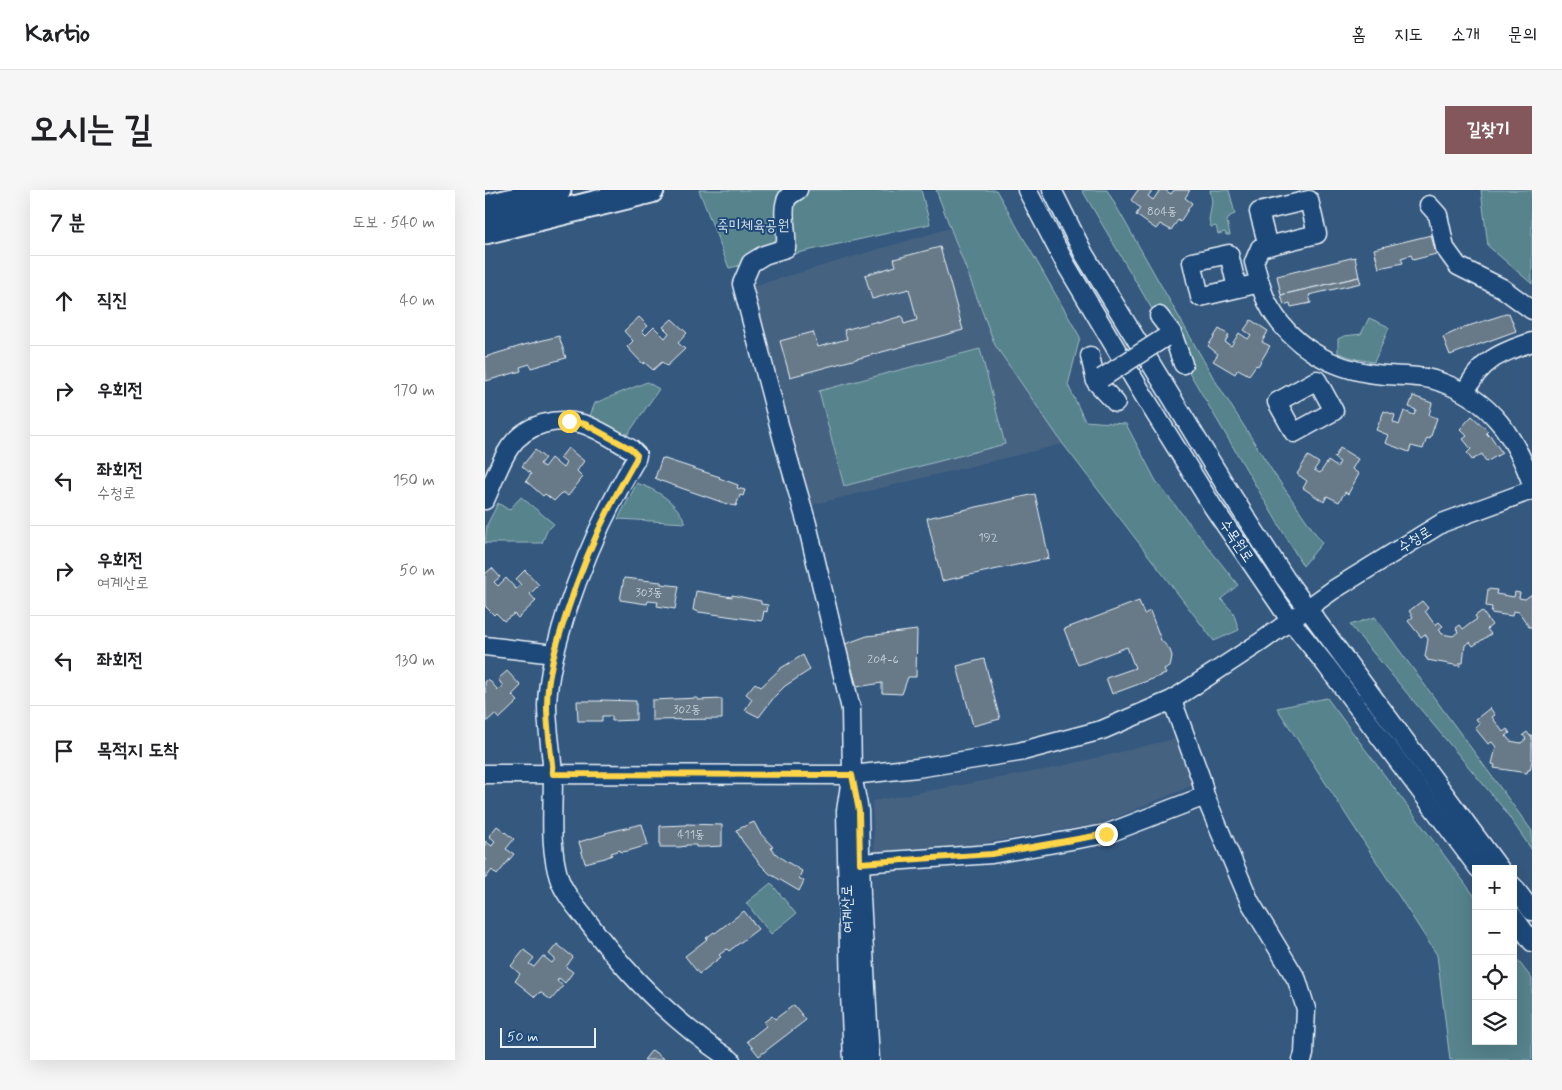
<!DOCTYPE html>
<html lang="ko">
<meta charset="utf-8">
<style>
body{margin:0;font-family:Mynerve,"Poor Story",sans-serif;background:#f6f6f6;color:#202124}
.controls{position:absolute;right:15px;bottom:15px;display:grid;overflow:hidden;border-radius:0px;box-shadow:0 5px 20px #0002}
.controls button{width:45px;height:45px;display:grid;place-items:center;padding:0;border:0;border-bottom:1px solid #e0e0e0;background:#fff;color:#202124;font:25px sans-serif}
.scale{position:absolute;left:15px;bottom:12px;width:96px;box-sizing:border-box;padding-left:5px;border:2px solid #e8f1f8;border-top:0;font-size:14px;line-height:18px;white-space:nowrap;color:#e8f1f8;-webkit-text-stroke:4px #1f4a7a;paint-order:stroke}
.stop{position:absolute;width:15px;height:15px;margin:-11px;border:4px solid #ffd54a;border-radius:50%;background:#fff}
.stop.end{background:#ffd54a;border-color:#fff;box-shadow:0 1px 5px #0008}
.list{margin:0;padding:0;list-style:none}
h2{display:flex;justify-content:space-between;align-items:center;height:65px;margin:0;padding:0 20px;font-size:21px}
h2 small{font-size:16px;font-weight:400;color:#757577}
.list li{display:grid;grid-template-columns:32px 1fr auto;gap:15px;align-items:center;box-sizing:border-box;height:90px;padding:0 20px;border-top:1px solid #e0e0e0}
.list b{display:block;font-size:19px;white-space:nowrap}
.list p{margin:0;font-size:16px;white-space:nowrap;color:#757577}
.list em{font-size:16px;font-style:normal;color:#757577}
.icon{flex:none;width:28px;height:28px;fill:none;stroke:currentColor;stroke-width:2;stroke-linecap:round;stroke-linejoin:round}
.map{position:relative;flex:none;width:1047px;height:870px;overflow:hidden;border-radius:0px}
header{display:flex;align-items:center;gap:30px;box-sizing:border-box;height:70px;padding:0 25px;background:#fff;border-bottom:1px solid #e0e0e0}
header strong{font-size:24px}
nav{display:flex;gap:28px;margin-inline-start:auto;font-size:18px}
.intro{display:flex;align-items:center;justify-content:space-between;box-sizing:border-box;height:120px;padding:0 30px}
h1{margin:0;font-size:35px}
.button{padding:12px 22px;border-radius:0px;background:#84575d;color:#fff;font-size:18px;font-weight:700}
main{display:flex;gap:30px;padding:0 30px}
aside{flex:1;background:#fff;border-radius:0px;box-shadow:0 5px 20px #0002}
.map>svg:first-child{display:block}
.built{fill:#446281}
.green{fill:#56838c;stroke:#9fbac2}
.building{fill:#687a88;stroke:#e8f1f8}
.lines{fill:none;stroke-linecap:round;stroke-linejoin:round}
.minor-casing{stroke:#e8f1f8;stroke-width:21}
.highway-casing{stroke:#e8f1f8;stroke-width:29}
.minor{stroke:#1f4a7a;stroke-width:18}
.highway{stroke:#1f4a7a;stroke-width:25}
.minor-bridge-casing{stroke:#e8f1f8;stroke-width:21;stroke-linecap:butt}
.minor-bridge{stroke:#1f4a7a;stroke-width:18}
.route{stroke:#ffd54a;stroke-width:6}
.labels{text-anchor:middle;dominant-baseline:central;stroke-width:4;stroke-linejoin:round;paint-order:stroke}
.number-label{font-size:12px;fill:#c8d3dc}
.park-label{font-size:15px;fill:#d2e0e8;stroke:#1f4a7a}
.street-label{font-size:15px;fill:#e8f1f8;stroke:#1f4a7a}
</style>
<header>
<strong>Kartio</strong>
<nav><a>홈</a><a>지도</a><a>소개</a><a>문의</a></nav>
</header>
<div class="intro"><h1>오시는 길</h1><a class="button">길찾기</a></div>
<main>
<aside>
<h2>7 분<small>도보 · 540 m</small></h2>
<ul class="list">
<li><svg class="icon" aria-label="ahead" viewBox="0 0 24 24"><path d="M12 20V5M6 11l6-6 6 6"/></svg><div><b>직진</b></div><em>40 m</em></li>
<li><svg class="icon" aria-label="right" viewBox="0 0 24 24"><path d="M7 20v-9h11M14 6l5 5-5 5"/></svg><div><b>우회전</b></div><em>170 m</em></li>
<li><svg class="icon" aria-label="left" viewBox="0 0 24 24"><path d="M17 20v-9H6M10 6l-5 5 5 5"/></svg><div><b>좌회전</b><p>수청로</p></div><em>150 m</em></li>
<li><svg class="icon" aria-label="right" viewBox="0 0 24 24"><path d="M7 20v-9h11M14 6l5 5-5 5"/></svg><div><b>우회전</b><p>여계산로</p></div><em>50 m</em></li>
<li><svg class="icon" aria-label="left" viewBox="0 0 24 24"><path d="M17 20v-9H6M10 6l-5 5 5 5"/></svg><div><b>좌회전</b></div><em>130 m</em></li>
<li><svg class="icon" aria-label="arrive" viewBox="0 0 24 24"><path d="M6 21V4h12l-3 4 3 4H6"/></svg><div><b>목적지 도착</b></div></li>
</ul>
</aside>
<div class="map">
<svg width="1047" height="870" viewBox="0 0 1047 870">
<rect width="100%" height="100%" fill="#35587e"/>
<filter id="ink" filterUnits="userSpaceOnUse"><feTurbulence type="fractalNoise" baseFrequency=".02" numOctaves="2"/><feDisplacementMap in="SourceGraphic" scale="10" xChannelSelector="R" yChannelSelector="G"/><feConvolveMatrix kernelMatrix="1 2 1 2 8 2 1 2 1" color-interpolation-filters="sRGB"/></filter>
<g filter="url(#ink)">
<g class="built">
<path d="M465 38 510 155 578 254 326 315 266 97Z"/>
<path d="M693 548 711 587 709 595 615 634 390 671 387 611 564 579Z"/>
</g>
<g class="green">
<path d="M214 0H436L445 34 244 78Z"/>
<path d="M451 0H511L595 147 583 195 600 231 641 234 671 291 753 395 736 409 748 422 754 440 729 451 578 254 510 155Z"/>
<path d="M597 0H622L728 187 788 282 837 353 818 376Z"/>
<path d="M725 0H744L750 24 745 26 742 31 745 45H741L740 42 733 44 731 36 726 37 724 30 727 12Z"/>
<path d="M996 0H1047V94L1003 56Z"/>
<path d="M884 128 902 136 904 138 889 172 871 169 853 163V149L859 146 876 144Z"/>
<path d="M495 159 520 254 359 296 334 201Z"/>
<path d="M162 192 174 199 143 244H137L105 226 110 213Z"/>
<path d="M152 293C174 301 191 312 201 333L133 329Z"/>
<path d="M36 307 69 334 62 341 57 353H0L2 335 13 313 24 320Z"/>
<path d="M890 427 1047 641V660L1018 618 865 435Z"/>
<path d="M842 508 991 708V851H1028V764L1047 789V870H965L952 765 792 518Z"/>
<path d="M286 693 311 724 286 744 261 713Z"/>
</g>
<g class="building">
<path d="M653 0H668L663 6 668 10 675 0H680L686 4 689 0H705L700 8 707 13 695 32 693 30 686 40 675 34 671 39 651 25 655 18 646 10Z"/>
<path d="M946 45 951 64 928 70 926 65 916 68 918 73 894 78 889 59Z"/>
<path d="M455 57 478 140 305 187 295 151 328 142 333 157 362 149 359 140 393 131V133L417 126 419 134 432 130 424 99 387 109 380 85 411 76 409 69Z"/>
<path d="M870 67 874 87 796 105 792 86Z"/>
<path d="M874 87 876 93 824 105 826 113 806 117 805 113 799 115 796 105Z"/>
<path d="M1024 123 1031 141 965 165 958 147 980 137Z"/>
<path d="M154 127 163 136 157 141 161 145 169 137 180 148 184 143 178 137 187 129 202 143 193 153 200 159 182 176 177 172 168 180 159 172 158 174 142 157 148 151 139 141Z"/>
<path d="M766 130 783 141 777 152 785 156 773 176 771 175 764 185 753 179 750 184 728 171 733 164 723 156 734 139 744 145 740 152 746 156 754 143 763 149 766 145 759 140Z"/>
<path d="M74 146 81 168 46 178 45 174 35 177 36 181 1 191 0 167 39 155Z"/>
<path d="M928 206 947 213 944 225 952 228 945 249 942 248 938 259 926 256 924 262 900 253 903 245 891 240 899 221 910 225 908 232 914 235 919 221 929 225 931 220 924 217Z"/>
<path d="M987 226 1003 241 1001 243 1004 246 1005 245 1017 263 1001 272 997 264 987 270 982 263 986 259 978 249 982 246 975 239Z"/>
<path d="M83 258 99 271 92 281 98 287 83 306 78 302 69 311 60 304 58 306 41 291 46 284 37 276 50 260 60 268 55 274 59 277 66 268 78 278 81 273 75 268Z"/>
<path d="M855 258 873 269 867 279 874 284 863 304 860 302 854 312 842 306 839 312 818 298 822 291 812 284 823 266 834 273 829 280 835 283 843 271 852 277 855 272 849 268Z"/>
<path d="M177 268 235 287 234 288 253 295 252 298 260 300 258 306 255 305 251 316 245 315 176 291 170 288Z"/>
<path d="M550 304 564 368 457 391 442 328Z"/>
<path d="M7 378 15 387 9 392 13 396 21 388 31 399 36 395 31 389 40 380 54 395 45 404 51 411 33 428 29 424 19 431 11 423 9 425 0 416V384Z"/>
<path d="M139 388 176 392V394L194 396 190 419 172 416 173 412 163 411 162 414 135 410Z"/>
<path d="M1003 399 1012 400 1011 404 1029 407 1030 402 1035 403 1034 408 1040 409 1047 404V437H1044L1034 422 1028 421 1027 426 1006 423 1007 417 1001 416Z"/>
<path d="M211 401 247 407V405L276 411V414L283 415 282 422 279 421 277 431 214 422 208 420Z"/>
<path d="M654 411 659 424 665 421 676 450 685 460 687 466 685 477 679 480 681 484 627 504 621 488 650 478 642 457 593 475 579 439Z"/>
<path d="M937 411 943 418 940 421 950 435 954 432 958 436 954 439 957 444 968 446 973 442 971 438 975 435 978 439 992 429 990 426 997 421 1007 435 1002 439 1006 444 988 456 985 452 980 455 978 473H975V476L942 470V468L940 467 943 449 940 444 936 447 923 431 928 427 924 421Z"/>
<path d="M432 440 431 487H423L417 504 397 503V493L372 497 360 454 382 446Z"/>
<path d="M318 465 325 480 300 496 290 506 274 527 260 520 267 509 261 504 270 493 276 497 296 478Z"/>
<path d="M499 469 515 529 488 536 472 476Z"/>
<path d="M22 481 36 496 27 505 33 511 14 529 10 524 1 532 0 492 3 489 13 500 18 496 13 489Z"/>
<path d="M213 508V510L237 509V529L167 530V510Z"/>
<path d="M116 510 151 511V530L127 531V526H117V531H93L92 511H117Z"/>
<path d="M1005 518 1010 525 1007 527 1018 542 1022 539 1025 543 1021 546 1025 551 1036 553 1041 549 1038 545 1042 542 1045 546 1047 545V571L1045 580H1043L1042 583 1009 578 1010 575 1007 574 1011 557 1007 552 1003 554 990 538 995 534 991 529Z"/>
<path d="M269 632 275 643 288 657 286 658 290 663 299 670 317 681 314 688 319 691 314 701 285 684 275 674 258 652 251 640Z"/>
<path d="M157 634 163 655 143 661 136 662 135 660 126 663 127 665 120 668 100 673 94 652 121 644 120 643Z"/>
<path d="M201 634 237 635V656L218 657H211V655H201V656L195 657H175V636L201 635Z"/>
<path d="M12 636 29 649 21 659 29 664 12 685 7 680 0 689V651L7 656 10 651 4 646Z"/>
<path d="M259 721 273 739 244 761 242 759 234 765 236 767 214 784 200 766 222 749 221 748 229 742 230 743Z"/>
<path d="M72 754 88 767 81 777 88 782 80 793 74 788 72 791 78 796 66 810 55 802 50 807 30 791 35 784 26 776 39 760 49 768 44 774 49 777 58 766 67 773 70 769 64 764Z"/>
<path d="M309 815 321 830 274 866 262 851 281 836 279 832 287 826 290 829Z"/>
<path d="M167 860 180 870H159Z"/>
</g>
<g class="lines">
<g class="minor-casing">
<g id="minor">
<path d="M313 0C310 2 305 5 303 7 295 18 303 44 301 58L279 65 266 73 257 94 298 250 322 334 366 519 367 585 374 621 376 707 385 870"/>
<path d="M542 0 580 73 659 206 728 317 805 430 841 475 994 679"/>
<path d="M567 0 599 64 742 298 800 388 1015 679"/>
<path d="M944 15 953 25 960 58 973 76 1017 98 1047 120"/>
<path d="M783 56 774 22 824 10 832 44 775 58 769 72C773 86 776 100 782 112 803 154 846 179 891 184 914 187 937 184 958 193 1007 211 1030 247 1047 294"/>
<path d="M752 98 744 64 707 72 715 107 775 93"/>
<path d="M674 126 687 143 698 174"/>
<path d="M605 166 611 192 631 213"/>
<path d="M832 190 849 221 809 243 792 212Z"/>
<path d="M980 203C995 170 1015 163 1047 152"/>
<path d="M0 310C8 293 14 273 25 257 41 234 72 226 98 234 114 239 131 251 146 259L152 265 151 269C121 318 99 369 81 423 72 453 63 484 62 515 62 539 67 563 68 587 68 619 64 657 74 688 79 704 93 719 103 732 143 786 190 833 246 870"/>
<path d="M0 456 69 464"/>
<path d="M0 584 367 585 432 578 534 562 617 540 687 510 777 451 848 400 957 333 1047 300"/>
<path d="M365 595 361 621 365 803 368 870"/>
<path d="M720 606 765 712 812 790 821 819 819 864 817 870"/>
<path d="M375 673 507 664 621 644 720 606 716 589 687 510"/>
<path d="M1028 696 1047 721"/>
<path d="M1028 726 1047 752"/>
</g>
</g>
<g class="highway-casing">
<g id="highway">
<path d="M0 18 73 0"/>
<path d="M0 41 166 0"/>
</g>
</g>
<use href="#minor" class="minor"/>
<use href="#highway" class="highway"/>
<g class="minor-bridge-casing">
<path id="minor-bridge" d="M617 188 679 148"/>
</g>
<use href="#minor-bridge" class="minor-bridge"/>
</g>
</g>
<g class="lines" filter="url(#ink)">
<path class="route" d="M84 231 100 234 146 259 152 265 151 269C122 318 99 368 82 422 72 452 62 484 62 516 62 538 66 562 68 584L367 585 374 621 375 673 507 664 621 644"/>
</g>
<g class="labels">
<g class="number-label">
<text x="677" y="22">804동</text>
<text x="503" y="348">192</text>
<text x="164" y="403">303동</text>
<text x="398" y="470">204-6</text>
<text x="202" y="520">302동</text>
<text x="206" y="645">411동</text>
</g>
<g class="park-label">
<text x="268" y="36">죽미체육공원</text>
</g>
<g class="street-label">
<text transform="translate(930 350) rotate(-32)">수청로</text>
<text transform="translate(751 351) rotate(56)">수목원로</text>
<text transform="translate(363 719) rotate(-91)">여계산로</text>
</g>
</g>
</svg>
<div class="controls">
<button>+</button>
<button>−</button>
<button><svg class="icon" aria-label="locate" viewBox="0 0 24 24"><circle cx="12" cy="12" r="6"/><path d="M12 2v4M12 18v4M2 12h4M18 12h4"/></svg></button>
<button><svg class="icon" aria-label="layers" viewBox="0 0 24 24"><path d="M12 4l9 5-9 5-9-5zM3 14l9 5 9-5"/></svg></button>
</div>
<div class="scale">50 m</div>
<div class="stop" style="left:84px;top:231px"></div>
<div class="stop end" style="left:621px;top:644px"></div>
</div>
</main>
